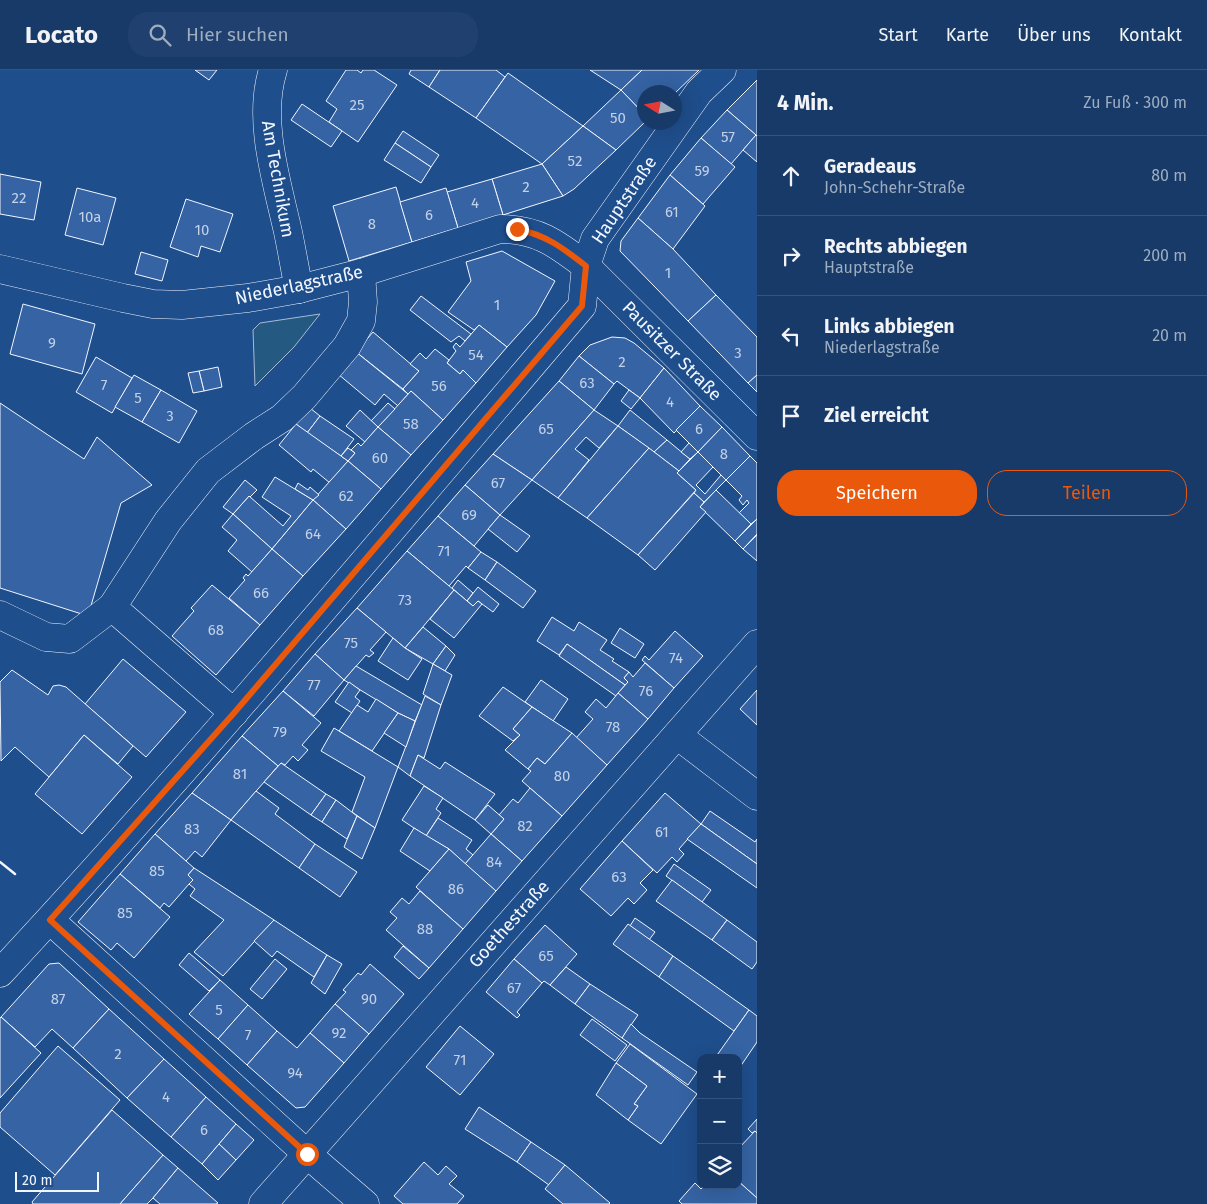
<!DOCTYPE html>
<html lang="de">
<meta charset="utf-8">
<style>
body{margin:0;font-family:"Fira Sans",sans-serif;background:#20416f;color:#f1f3f6}
.controls{position:absolute;right:15px;bottom:15px;display:grid;overflow:hidden;border-radius:10px;box-shadow:0 5px 20px #0002}
.controls button{width:45px;height:45px;display:grid;place-items:center;padding:0;border:0;border-bottom:1px solid #36547d;background:#173a69;color:#f1f3f6;font:25px sans-serif}
.compass{position:absolute;left:637px;top:15px;width:45px;height:45px;border-radius:50%;background:#173a69;box-shadow:0 5px 20px #0002;rotate:281deg}
.scale{position:absolute;left:15px;bottom:12px;width:84px;box-sizing:border-box;padding-left:5px;border:2px solid #f2f6ff;border-top:0;font-size:14px;line-height:18px;white-space:nowrap;color:#f2f6ff;-webkit-text-stroke:4px #1f4e8c;paint-order:stroke}
.stop{position:absolute;width:15px;height:15px;margin:-11px;border:4px solid #ea580c;border-radius:50%;background:#fff}
.stop.end{background:#ea580c;border-color:#fff;box-shadow:0 1px 5px #0008}
.list{margin:0;padding:0;list-style:none}
h2{display:flex;justify-content:space-between;align-items:center;height:65px;margin:0;padding:0 20px;font-size:21px}
h2 small{font-size:16px;font-weight:400;color:#9eadc0}
.list li{display:grid;grid-template-columns:32px 1fr auto;gap:15px;align-items:center;box-sizing:border-box;height:80px;padding:0 20px;border-top:1px solid #36547d}
.list b{display:block;font-size:19px;white-space:nowrap}
.list p{margin:0;font-size:16px;white-space:nowrap;color:#9eadc0}
.list em{font-size:16px;font-style:normal;color:#9eadc0}
.actions{display:flex;gap:10px;padding:15px 20px}
.actions a{flex:1;padding:11px 0;border:1px solid #ea580c;border-radius:20px;text-align:center;font-size:18px;color:#ea580c}
.actions .main{background:#ea580c;color:#fff}
.icon{flex:none;width:28px;height:28px;fill:none;stroke:currentColor;stroke-width:2;stroke-linecap:round;stroke-linejoin:round}
.map{position:relative;flex:none;width:757px;height:1134px;overflow:hidden}
header{display:flex;align-items:center;gap:30px;box-sizing:border-box;height:70px;padding:0 25px;background:#173a69;border-bottom:1px solid #36547d}
header strong{font-size:24px}
nav{display:flex;gap:28px;margin-inline-start:auto;font-size:18px}
.search{width:350px;height:45px;background:#20416f;display:flex;align-items:center;gap:12px;box-sizing:border-box;padding:0 18px;border-radius:20px;color:#9eadc0;font-size:19px}
main{display:flex}
aside{flex:1;background:#173a69}
.map>svg:first-child{display:block}
.green{fill:#245a82;stroke:#a8bbd7}
.building{fill:#3563a3;stroke:#f2f6ff}
.lines{fill:none;stroke-linecap:round;stroke-linejoin:round}
.minor-casing{stroke:#f2f6ff;stroke-width:29}
.major-casing{stroke:#f2f6ff;stroke-width:29}
.minor{stroke:#1f4e8c;stroke-width:28}
.major{stroke:#1f4e8c;stroke-width:28}
.fence{stroke:#f2f6ff;stroke-width:1;stroke-dasharray:6 2.5;stroke-linecap:butt}
.wall{stroke:#f2f6ff;stroke-width:2.5}
.route{stroke:#ea580c;stroke-width:6}
.labels{text-anchor:middle;dominant-baseline:central;stroke-width:4;stroke-linejoin:round;paint-order:stroke}
.number-label{font-size:15px;fill:#c3d1e8}
.street-label{font-size:18px;fill:#f2f6ff;stroke:#1f4e8c}
</style>
<header>
<strong>Locato</strong>
<div class="search"><svg class="icon" aria-label="search" viewBox="0 0 24 24"><circle cx="10" cy="10" r="6"/><path d="M15 15l6 6"/></svg>Hier suchen</div>
<nav><a>Start</a><a>Karte</a><a>Über uns</a><a>Kontakt</a></nav>
</header>
<main>
<div class="map">
<svg width="757" height="1134" viewBox="0 0 757 1134">
<rect width="100%" height="100%" fill="#1f4e8c"/>
<path class="green" d="M320 244 294 277 255 316 253 260 260 253Z"/>
<g class="building">
<path d="M195 0H217L209 10Z"/>
<path d="M346 0H357L361 3 363 0H374L397 15 358 72 329 52 337 39 326 31Z"/>
<path d="M411 0H440L429 17 409 4Z"/>
<path d="M440 0H496L505 7 476 48 429 17Z"/>
<path d="M590 0H642L621 20Z"/>
<path d="M642 0H699L674 24V22H644V44L621 20Z"/>
<path d="M508 3 583 56 542 94 476 48Z"/>
<path d="M757 10V66L727 40Z"/>
<path d="M621 20 644 44 645 52 616 80 583 56Z"/>
<path d="M302 34 342 61 331 77 291 50Z"/>
<path d="M727 40 756 65 731 94 701 68Z"/>
<path d="M583 56 616 80 574 119 563 126 542 94Z"/>
<path d="M403 61 439 85 431 97 395 73Z"/>
<path d="M756 65 757 66V92L743 80Z"/>
<path d="M701 68 735 97 703 134 670 105Z"/>
<path d="M395 73 431 97 421 113 384 90Z"/>
<path d="M542 94 563 126 503 145 492 109Z"/>
<path d="M0 104 41 112 34 150 0 144Z"/>
<path d="M670 105 705 136 673 179 638 148Z"/>
<path d="M492 109 503 145 458 158 447 122Z"/>
<path d="M396 117 412 172 349 191 333 136Z"/>
<path d="M77 118 116 128 103 175 65 165Z"/>
<path d="M446 118 458 158 412 172 400 132Z"/>
<path d="M186 129 233 144 220 182 201 176 198 187 170 177Z"/>
<path d="M638 148 673 179 716 225 688 251 620 181 621 171Z"/>
<path d="M502 181 555 211 536 245 507 277 479 255 474 260 448 242 471 211 466 192Z"/>
<path d="M141 182 168 190 162 211 135 204Z"/>
<path d="M716 225 757 267V305L748 313 688 251Z"/>
<path d="M421 226 471 264 465 271 459 266 451 272 410 240Z"/>
<path d="M23 234 95 254 82 304 10 284Z"/>
<path d="M479 255 507 277 476 313 463 300 460 304 447 293 456 281 453 277 456 273 460 277Z"/>
<path d="M373 262 419 301 403 319 356 282Z"/>
<path d="M612 267 625 268 634 273 664 298 640 328 617 311 614 314 579 286 590 275Z"/>
<path d="M435 279 449 290 447 293 460 304 463 300 476 313 443 350 411 321 408 324 403 319 419 301 410 294 420 283 426 289Z"/>
<path d="M356 282 408 324 398 336 384 324 375 335 338 304Z"/>
<path d="M579 286 614 314 594 340 559 311Z"/>
<path d="M96 287 132 308 112 343 76 322Z"/>
<path d="M218 297 222 317 204 321 199 301Z"/>
<path d="M664 298 700 336 674 363 640 328Z"/>
<path d="M199 301 204 321 193 323 188 303Z"/>
<path d="M134 305 161 320 142 352 115 337Z"/>
<path d="M757 305V322L748 313Z"/>
<path d="M559 311 594 340 532 410 493 384Z"/>
<path d="M161 320 197 341 179 373 142 352Z"/>
<path d="M629 320 640 328 631 339 621 331Z"/>
<path d="M411 321 443 350 411 385 378 357Z"/>
<path d="M0 333 84 389 97 367 152 415 121 433 88 546 0 518Z"/>
<path d="M388 333 395 339 378 357 371 351Z"/>
<path d="M700 336 722 357 698 382 676 360Z"/>
<path d="M310 338 320 346 307 363 296 354Z"/>
<path d="M360 340 378 357 365 372 346 356Z"/>
<path d="M594 340 618 356 599 378 586 367 575 379 589 390 558 428 532 410Z"/>
<path d="M630 340 667 370 654 382 618 356Z"/>
<path d="M320 346 354 369 341 386 307 363Z"/>
<path d="M296 354 348 391 330 413 313 399 311 402 279 375Z"/>
<path d="M618 356 649 378 587 448 558 428Z"/>
<path d="M378 357 411 385 381 419 348 391 355 383 351 380 358 373 361 376Z"/>
<path d="M722 357 750 386 726 410 698 382Z"/>
<path d="M667 370 690 389 679 401 654 382Z"/>
<path d="M689 373 698 382 690 389 681 382Z"/>
<path d="M348 378 355 383 348 391 341 386Z"/>
<path d="M649 378 679 401 677 403 696 420 638 485 587 448Z"/>
<path d="M698 382 713 397 696 415 705 424 721 405 726 410 704 432 694 423 696 420 677 403Z"/>
<path d="M493 384 532 410 500 445 465 415Z"/>
<path d="M750 386 757 393V449L751 454 739 443 749 433 747 430 743 435 739 430 742 426 726 410Z"/>
<path d="M348 391 381 419 346 459 313 430Z"/>
<path d="M275 407 313 430 272 479 233 444 249 426 283 456 291 446 262 427Z"/>
<path d="M245 410 257 420 250 427 249 426 233 444 223 437Z"/>
<path d="M298 413 308 420 310 417 319 425 313 430 295 419Z"/>
<path d="M465 415 500 445 474 476 438 446Z"/>
<path d="M716 420 751 454 735 471 700 437Z"/>
<path d="M694 423 704 432 700 437 706 442 655 500 638 485Z"/>
<path d="M313 430 346 459 303 506 272 479Z"/>
<path d="M233 444 272 479 252 502 228 481 237 470 222 457Z"/>
<path d="M500 445 530 466 517 482 488 459Z"/>
<path d="M438 446 481 482 468 498 466 496 449 516 407 481Z"/>
<path d="M757 449V464L743 479 735 471Z"/>
<path d="M757 465V491L743 479Z"/>
<path d="M272 479 303 506 260 555 229 528 245 510 243 508 246 504 248 506Z"/>
<path d="M407 481 454 520 405 578 357 538Z"/>
<path d="M481 482 497 492 485 510 468 498Z"/>
<path d="M497 492 536 521 523 538 485 510Z"/>
<path d="M458 510 473 523 467 531 452 518Z"/>
<path d="M212 515 260 555 216 605 172 566 194 541 191 538Z"/>
<path d="M478 517 499 534 493 542 478 531 473 536 467 531Z"/>
<path d="M454 520 473 536 478 531 482 534 454 568 430 549Z"/>
<path d="M357 538 386 562 370 580 374 583 369 587 366 585 344 610 315 584Z"/>
<path d="M552 547 574 561 579 552 607 570 600 580 614 589 612 591 629 602 624 608 628 612 625 615 567 574 559 585 537 571Z"/>
<path d="M423 557 446 576 433 594 405 578Z"/>
<path d="M620 558 644 574 635 588 611 573Z"/>
<path d="M675 561 703 586 674 618 642 590 645 586 649 590Z"/>
<path d="M393 568 405 578 422 589 408 610 378 591Z"/>
<path d="M567 574 625 615 616 626 559 586Z"/>
<path d="M446 576 455 585 445 601 433 594Z"/>
<path d="M315 584 344 610 314 646 283 621Z"/>
<path d="M123 589 186 642 146 687 85 634Z"/>
<path d="M645 593 674 618 648 649 618 623 628 612 624 608 629 602 633 607Z"/>
<path d="M433 594 452 605 441 635 423 624Z"/>
<path d="M356 596 422 635 415 651 398 643 344 610Z"/>
<path d="M12 600 48 625 53 616 59 615 66 617 133 676 118 694 84 665 49 707 15 677 1 691 0 612Z"/>
<path d="M541 610 568 629 553 651 525 632Z"/>
<path d="M349 612 360 620 355 627 360 631 352 643 335 632Z"/>
<path d="M503 617 532 637 513 659 520 665 513 671 479 646Z"/>
<path d="M757 620V655L740 639Z"/>
<path d="M283 621 321 653 302 675 308 680 298 691 293 686 285 695 281 693 278 696 242 666Z"/>
<path d="M618 623 648 649 607 695 576 668 593 649 585 642 596 629 606 638Z"/>
<path d="M425 626 441 635 424 688 418 685 410 706 398 697Z"/>
<path d="M376 629 398 643 372 681 339 661 357 635 368 642Z"/>
<path d="M532 637 572 663 545 694 537 688 528 699 505 680 520 665 513 659Z"/>
<path d="M398 643 415 651 406 677 384 663Z"/>
<path d="M334 658 398 697 375 758 352 742 365 707 321 681Z"/>
<path d="M572 663 607 695 562 746 522 711 531 701 528 699 537 688 545 694Z"/>
<path d="M84 665 132 707 82 764 35 724Z"/>
<path d="M242 666 278 696 231 750 192 723Z"/>
<path d="M418 685 440 699 445 692 495 724 475 750 410 706Z"/>
<path d="M281 693 326 724 311 745 264 712Z"/>
<path d="M424 716 443 728 436 739 441 743 426 766 402 750Z"/>
<path d="M530 718 562 746 522 791 491 764 504 749 499 745 513 729 518 733Z"/>
<path d="M256 721 279 738 275 744 315 774 299 798 231 750Z"/>
<path d="M192 723 231 750 202 787 195 781 186 791 155 764Z"/>
<path d="M665 723 701 754 679 779 684 784 677 792 672 787 657 803 622 771Z"/>
<path d="M326 724 336 730 322 752 311 745Z"/>
<path d="M336 730 357 746 347 769 322 752Z"/>
<path d="M488 735 504 749 491 764 475 750Z"/>
<path d="M710 741 755 772 757 769V794L701 754Z"/>
<path d="M357 746 375 758 362 789 344 777Z"/>
<path d="M438 748 472 770 466 779 473 785 465 794 449 779 426 766Z"/>
<path d="M701 754 757 794V818L687 769Z"/>
<path d="M414 758 449 779 430 801 400 781Z"/>
<path d="M155 764 194 798 188 805 193 810 189 814 169 837 164 833 160 838 120 804Z"/>
<path d="M491 764 522 791 496 821 465 794Z"/>
<path d="M622 771 653 800 640 813 647 820 634 834 628 828 611 846 580 819Z"/>
<path d="M315 774 357 802 340 827 299 798Z"/>
<path d="M449 779 496 821 463 859 416 817Z"/>
<path d="M674 794 711 820 702 832 666 806Z"/>
<path d="M194 798 274 850 223 906 194 882 224 850 190 826 195 819 189 814 193 810 188 805Z"/>
<path d="M120 804 170 847 134 888 117 873 111 880 78 852Z"/>
<path d="M672 810 727 850 712 870 656 831Z"/>
<path d="M420 821 463 859 429 898 386 860 397 848 390 842 402 828 409 834Z"/>
<path d="M635 848 655 862 649 870 630 856Z"/>
<path d="M274 850 327 885 314 907 277 881 272 887 254 871Z"/>
<path d="M727 850 757 872V892L752 899 712 870Z"/>
<path d="M628 854 673 886 659 907 613 874Z"/>
<path d="M545 855 577 884 550 915 544 911 542 913 514 889Z"/>
<path d="M403 876 429 898 419 909 394 887Z"/>
<path d="M189 883 220 910 209 921 179 895Z"/>
<path d="M327 885 342 894 325 924 311 913Z"/>
<path d="M673 886 749 940 734 961 659 907Z"/>
<path d="M275 889 287 899 262 929 250 919Z"/>
<path d="M514 889 542 913 517 942 520 945 517 948 486 922Z"/>
<path d="M59 893 109 939 73 978 52 959 35 977 1 947 49 894Z"/>
<path d="M370 894 404 924 369 964 335 934 346 922 343 920 358 903 361 905Z"/>
<path d="M566 897 590 914 575 934 550 915Z"/>
<path d="M220 910 248 935 218 969 189 944Z"/>
<path d="M590 914 638 945 622 968 575 934Z"/>
<path d="M335 934 369 964 344 993 310 963Z"/>
<path d="M248 935 277 961 247 995 218 969Z"/>
<path d="M109 939 164 989 127 1028 73 978Z"/>
<path d="M749 940 757 946V972L738 1000V988H715Z"/>
<path d="M1 947 41 983 0 1028V948Z"/>
<path d="M592 949 627 975 615 991 580 965Z"/>
<path d="M631 954 640 963 697 1002 688 1015 622 968Z"/>
<path d="M460 956 494 984 460 1025 426 997Z"/>
<path d="M277 961 297 978 310 963 344 993 305 1037 296 1038 247 995Z"/>
<path d="M630 974 697 1024 661 1074 628 1050 638 1036 634 1034 647 1016 616 993Z"/>
<path d="M58 976 120 1030 55 1105 0 1057V1043Z"/>
<path d="M164 989 206 1027 171 1067 127 1028Z"/>
<path d="M616 993 647 1016 634 1034 638 1036 628 1050 596 1025Z"/>
<path d="M206 1027 236 1054 202 1094 171 1067Z"/>
<path d="M479 1037 531 1072 517 1092 465 1059Z"/>
<path d="M112 1040 163 1085 120 1134H33L32 1132Z"/>
<path d="M757 1049V1063L755 1061 752 1063 748 1059Z"/>
<path d="M236 1054 254 1070 236 1090 219 1074Z"/>
<path d="M755 1061 757 1063V1128L738 1111V1079Z"/>
<path d="M531 1072 565 1095 549 1115 517 1092Z"/>
<path d="M219 1074 236 1090 218 1110 202 1094Z"/>
<path d="M163 1085 178 1098 153 1128 147 1134H120Z"/>
<path d="M424 1092 438 1105 446 1096 457 1106 449 1114 464 1126 457 1134H403L394 1126Z"/>
<path d="M565 1095 610 1133 609 1134H563L545 1119Z"/>
<path d="M178 1098 218 1133 216 1134H160L153 1128Z"/>
<path d="M738 1111 757 1128V1134H682L679 1131 695 1113 701 1119 705 1115H738Z"/>
</g>
<g class="lines">
<g class="minor-casing">
<g id="minor">
<path d="M273 0C257 50 277 112 288 162 292 181 295 200 299 219"/>
<path d="M0 199 123 228 153 234 182 235 248 228 299 219 361 203 500 159C538 159 557 174 586 196L757 366"/>
<path d="M112 537 234 643"/>
<path d="M0 545 46 567 70 569 112 537 168 451 208 401 254 366 282 348 304 327 347 276 361 251 363 232 361 203"/>
<path d="M677 665 757 726"/>
<path d="M50 850 307 1084 365 1134"/>
<path d="M0 903C201 687 391 460 582 236L586 196 595 169 699 22 722 0"/>
</g>
</g>
<g class="major-casing">
<path id="major" d="M263 1134 757 574"/>
</g>
<use href="#minor" class="minor"/>
<use href="#major" class="major"/>
<path class="fence" d="M0 792 15 804"/>
<path class="wall" d="M0 792 15 804"/>
</g>
<g class="lines">
<path class="route" d="M307 1084 50 850 234 643 582 236 586 196C563 178 546 165 517 159"/>
</g>
<g class="labels">
<g class="number-label">
<text x="357" y="35">25</text>
<text x="618" y="48">50</text>
<text x="728" y="67">57</text>
<text x="575" y="91">52</text>
<text x="702" y="101">59</text>
<text x="526" y="117">2</text>
<text x="19" y="128">22</text>
<text x="475" y="133">4</text>
<text x="672" y="142">61</text>
<text x="429" y="145">6</text>
<text x="90" y="147">10a</text>
<text x="372" y="154">8</text>
<text x="202" y="160">10</text>
<text x="668" y="203">1</text>
<text x="497" y="235">1</text>
<text x="52" y="273">9</text>
<text x="738" y="283">3</text>
<text x="476" y="285">54</text>
<text x="622" y="292">2</text>
<text x="587" y="313">63</text>
<text x="104" y="315">7</text>
<text x="439" y="316">56</text>
<text x="138" y="328">5</text>
<text x="670" y="332">4</text>
<text x="170" y="346">3</text>
<text x="411" y="354">58</text>
<text x="546" y="359">65</text>
<text x="699" y="359">6</text>
<text x="724" y="384">8</text>
<text x="380" y="388">60</text>
<text x="498" y="413">67</text>
<text x="346" y="426">62</text>
<text x="469" y="445">69</text>
<text x="313" y="464">64</text>
<text x="444" y="481">71</text>
<text x="261" y="523">66</text>
<text x="405" y="530">73</text>
<text x="216" y="560">68</text>
<text x="351" y="573">75</text>
<text x="676" y="588">74</text>
<text x="314" y="615">77</text>
<text x="646" y="621">76</text>
<text x="613" y="657">78</text>
<text x="280" y="662">79</text>
<text x="240" y="704">81</text>
<text x="562" y="706">80</text>
<text x="525" y="756">82</text>
<text x="192" y="759">83</text>
<text x="662" y="762">61</text>
<text x="494" y="792">84</text>
<text x="157" y="801">85</text>
<text x="619" y="807">63</text>
<text x="456" y="819">86</text>
<text x="125" y="843">85</text>
<text x="425" y="859">88</text>
<text x="546" y="886">65</text>
<text x="514" y="918">67</text>
<text x="58" y="929">87</text>
<text x="369" y="929">90</text>
<text x="219" y="940">5</text>
<text x="339" y="963">92</text>
<text x="248" y="965">7</text>
<text x="118" y="984">2</text>
<text x="460" y="990">71</text>
<text x="295" y="1003">94</text>
<text x="166" y="1027">4</text>
<text x="204" y="1060">6</text>
</g>
<g class="street-label">
<text transform="translate(278 109) rotate(80)">Am Technikum</text>
<text transform="translate(624 130) rotate(-56)">Hauptstraße</text>
<text transform="translate(299 215) rotate(-12)">Niederlagstraße</text>
<text transform="translate(672 281) rotate(45)">Pausitzer Straße</text>
<text transform="translate(509 854) rotate(-48)">Goethestraße</text>
</g>
</g>
</svg>
<div class="controls">
<button>+</button>
<button>−</button>
<button><svg class="icon" aria-label="layers" viewBox="0 0 24 24"><path d="M12 4l9 5-9 5-9-5zM3 14l9 5 9-5"/></svg></button>
</div>
<svg class="compass" viewBox="-18 -18 36 36"><path d="M0-13l5 13h-10z" fill="#e53935"/><path d="M0 13l5-13h-10z" fill="#9eadc0"/></svg>
<div class="scale">20 m</div>
<div class="stop" style="left:307px;top:1084px"></div>
<div class="stop end" style="left:517px;top:159px"></div>
</div>
<aside>
<h2>4 Min.<small>Zu Fuß · 300 m</small></h2>
<ul class="list">
<li><svg class="icon" aria-label="ahead" viewBox="0 0 24 24"><path d="M12 20V5M6 11l6-6 6 6"/></svg><div><b>Geradeaus</b><p>John-Schehr-Straße</p></div><em>80 m</em></li>
<li><svg class="icon" aria-label="right" viewBox="0 0 24 24"><path d="M7 20v-9h11M14 6l5 5-5 5"/></svg><div><b>Rechts abbiegen</b><p>Hauptstraße</p></div><em>200 m</em></li>
<li><svg class="icon" aria-label="left" viewBox="0 0 24 24"><path d="M17 20v-9H6M10 6l-5 5 5 5"/></svg><div><b>Links abbiegen</b><p>Niederlagstraße</p></div><em>20 m</em></li>
<li><svg class="icon" aria-label="arrive" viewBox="0 0 24 24"><path d="M6 21V4h12l-3 4 3 4H6"/></svg><div><b>Ziel erreicht</b></div></li>
</ul>
<div class="actions"><a class="main">Speichern</a><a>Teilen</a></div>
</aside>
</main>
